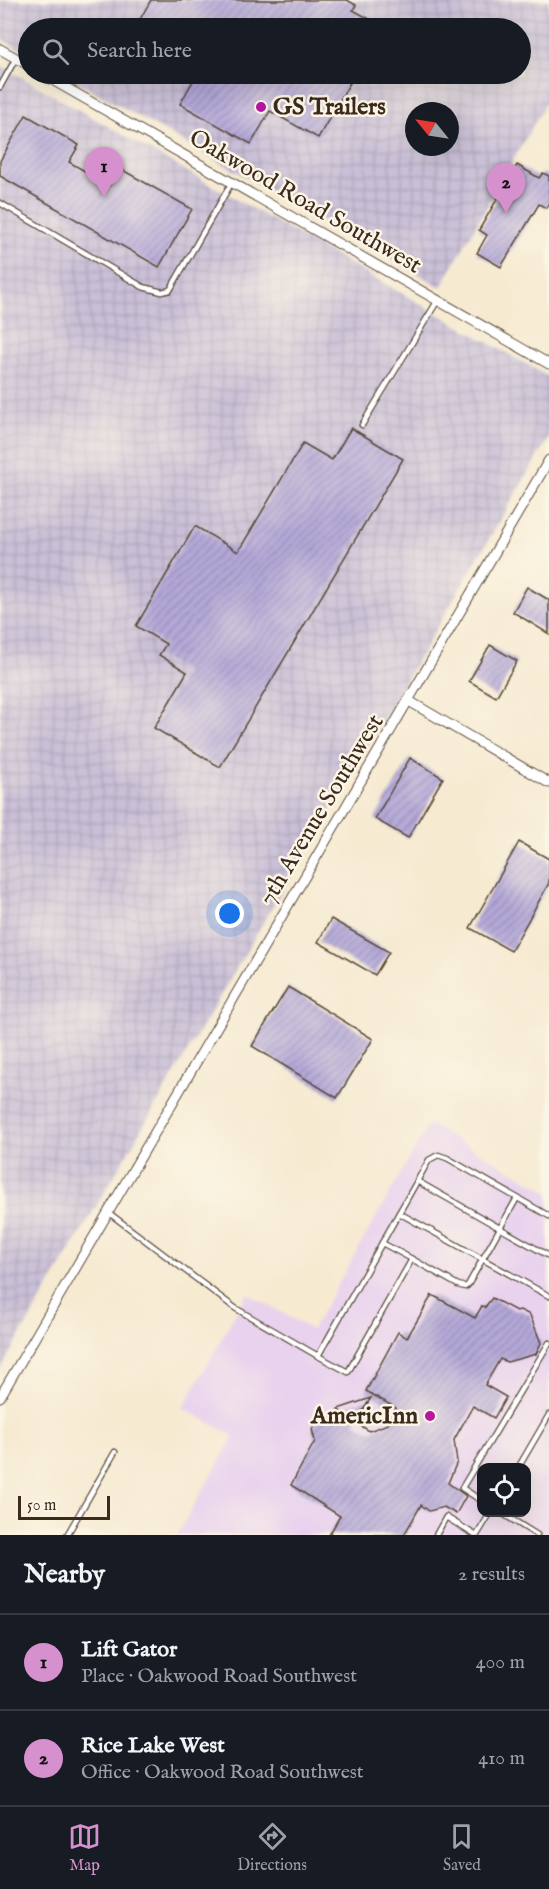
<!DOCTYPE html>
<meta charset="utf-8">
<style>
body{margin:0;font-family:"IM FELL English",serif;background:#20242c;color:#f1f3f6}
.controls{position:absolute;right:18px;bottom:18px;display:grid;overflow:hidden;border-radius:12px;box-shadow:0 6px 24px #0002}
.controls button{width:54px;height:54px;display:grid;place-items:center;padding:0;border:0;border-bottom:2px solid #363941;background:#171b24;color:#f1f3f6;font:30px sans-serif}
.compass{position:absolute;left:405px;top:102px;width:54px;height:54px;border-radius:50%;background:#171b24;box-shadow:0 6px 24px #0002;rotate:300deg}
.scale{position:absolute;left:18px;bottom:15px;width:92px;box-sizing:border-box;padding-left:6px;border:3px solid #3b2a1e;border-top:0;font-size:16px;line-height:21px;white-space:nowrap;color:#3b2a1e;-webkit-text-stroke:4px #fcf5e5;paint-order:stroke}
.you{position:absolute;left:230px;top:914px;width:21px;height:21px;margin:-15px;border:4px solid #fff;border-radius:50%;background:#1a73e8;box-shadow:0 0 0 9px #1a73e833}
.badge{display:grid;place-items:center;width:39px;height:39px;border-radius:50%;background:#d690ce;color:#111;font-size:20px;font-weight:700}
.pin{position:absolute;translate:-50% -50px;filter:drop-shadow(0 2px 3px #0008)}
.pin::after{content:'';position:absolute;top:32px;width:21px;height:18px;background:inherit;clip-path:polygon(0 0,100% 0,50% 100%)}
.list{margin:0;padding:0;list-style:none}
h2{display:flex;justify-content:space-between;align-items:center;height:78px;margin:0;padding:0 24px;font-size:26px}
h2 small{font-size:20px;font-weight:400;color:#9ea1a6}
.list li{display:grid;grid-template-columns:39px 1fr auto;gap:18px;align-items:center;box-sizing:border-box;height:96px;padding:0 24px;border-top:2px solid #363941}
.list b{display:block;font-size:22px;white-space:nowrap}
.list p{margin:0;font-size:20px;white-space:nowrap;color:#9ea1a6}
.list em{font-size:20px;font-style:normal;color:#9ea1a6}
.icon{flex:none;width:33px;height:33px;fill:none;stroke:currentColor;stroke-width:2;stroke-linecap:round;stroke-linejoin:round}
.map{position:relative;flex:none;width:549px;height:1535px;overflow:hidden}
.search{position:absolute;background:#171b24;box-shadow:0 6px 24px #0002;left:18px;right:18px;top:18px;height:66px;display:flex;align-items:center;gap:15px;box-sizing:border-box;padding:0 21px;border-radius:33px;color:#9ea1a6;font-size:22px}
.sheet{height:270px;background:#171b24}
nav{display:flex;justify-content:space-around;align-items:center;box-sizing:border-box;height:84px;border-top:2px solid #363941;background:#171b24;font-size:16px;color:#9ea1a6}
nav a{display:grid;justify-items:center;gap:3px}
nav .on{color:#d690ce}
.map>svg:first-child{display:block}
.built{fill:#e8d2ee;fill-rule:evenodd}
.industrial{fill:url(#industrial-grid);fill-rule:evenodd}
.building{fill:url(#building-hatch)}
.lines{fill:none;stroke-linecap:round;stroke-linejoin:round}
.service-casing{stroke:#574739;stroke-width:7}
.minor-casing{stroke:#574739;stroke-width:11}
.service{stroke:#fff;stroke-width:4.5}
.minor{stroke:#fff;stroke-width:9}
.poi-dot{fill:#b5179e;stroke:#fcf5e5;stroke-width:2}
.labels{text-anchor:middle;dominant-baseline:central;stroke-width:5;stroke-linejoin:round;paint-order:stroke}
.poi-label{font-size:24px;font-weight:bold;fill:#3b2a1e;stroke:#fcf5e5;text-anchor:start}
.street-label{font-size:24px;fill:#3b2a1e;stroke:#fcf5e5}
</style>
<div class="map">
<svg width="549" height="1535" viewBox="0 0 549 1535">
<defs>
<pattern id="industrial-grid" width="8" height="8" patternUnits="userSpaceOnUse" patternTransform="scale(1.5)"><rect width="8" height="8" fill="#c9bfd7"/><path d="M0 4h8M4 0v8" fill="none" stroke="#aea4b8"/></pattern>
<pattern id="building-hatch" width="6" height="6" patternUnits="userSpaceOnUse" patternTransform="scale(1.5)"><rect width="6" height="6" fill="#b4a9d9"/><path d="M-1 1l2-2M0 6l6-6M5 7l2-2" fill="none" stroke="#948aaf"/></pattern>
</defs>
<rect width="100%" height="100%" fill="#fcf5e5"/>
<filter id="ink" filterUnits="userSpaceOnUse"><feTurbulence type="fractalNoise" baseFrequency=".0167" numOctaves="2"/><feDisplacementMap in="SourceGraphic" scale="12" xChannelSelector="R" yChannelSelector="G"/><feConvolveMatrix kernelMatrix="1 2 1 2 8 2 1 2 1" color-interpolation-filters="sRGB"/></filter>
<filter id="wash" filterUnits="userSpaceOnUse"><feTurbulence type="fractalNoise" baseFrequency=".008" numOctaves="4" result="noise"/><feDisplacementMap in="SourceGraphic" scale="24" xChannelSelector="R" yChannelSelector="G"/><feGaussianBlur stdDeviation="1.35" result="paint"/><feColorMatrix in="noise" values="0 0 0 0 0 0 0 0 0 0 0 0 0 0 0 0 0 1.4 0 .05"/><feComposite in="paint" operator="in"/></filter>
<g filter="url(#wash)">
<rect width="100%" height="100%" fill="#f6ead1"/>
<path class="built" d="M429 1124 549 1192V1535H177L234 1436 183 1408 247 1293 312 1330ZM482 1468H526V1512H482Z"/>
<g class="industrial">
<path d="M0 0H549V97L441 287 63 74H520V28H28V54L0 38ZM414 111H450V147H414Z"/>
<path d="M0 65 549 377V437L0 1370Z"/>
</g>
<g id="blocks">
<g class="building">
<path d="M151 0H347L356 5 353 10 386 28H135Z"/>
<path d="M197 74H355L318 138 270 111 251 144 180 104Z"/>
<path d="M26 115 79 145 69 162 109 185 119 168 192 209 159 267 0 176V161Z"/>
<path d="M517 165 539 178 543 173 549 176V202L546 208 539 204 501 267 477 253 487 235 479 230Z"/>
<path d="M351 428 403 459 220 767 154 728 187 672 159 655 166 644 136 626 195 526 238 552 303 443 332 460Z"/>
<path d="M527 587 549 600V634L513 612Z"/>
<path d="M490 645 517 661 496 697 469 681Z"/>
<path d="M410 758 443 778 408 838 375 819Z"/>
<path d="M519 842 549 859V883L511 951 470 928Z"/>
<path d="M331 919 389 952 375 975 318 942Z"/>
<path d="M288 987 373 1039 337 1098 252 1046Z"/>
<path d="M432 1295 475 1318 482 1306 485 1307 492 1298 516 1311 520 1310 530 1315 541 1343 536 1354 507 1362 500 1359 485 1385 506 1397 494 1418 473 1406 454 1440 457 1462 448 1483 466 1496 456 1514 444 1507 429 1511 421 1505 404 1535H329L340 1516 291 1485 315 1441 312 1429 317 1420 343 1414 338 1409 371 1398 355 1422 369 1431 388 1424 396 1408 366 1391 398 1332 407 1338Z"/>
</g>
</g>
</g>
<g filter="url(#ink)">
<use href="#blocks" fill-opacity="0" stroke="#574739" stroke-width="1.5"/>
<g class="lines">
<g class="service-casing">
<g id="service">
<path d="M0 87 16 58"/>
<path d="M0 203 143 287 162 292 170 290 232 182"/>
<path d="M362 425 438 300"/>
<path d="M417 1181 549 1256"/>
<path d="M109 1213 235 1308 318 1356 429 1160 438 1155 447 1158 549 1216"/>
<path d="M399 1213 549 1296"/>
<path d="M382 1243 412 1259"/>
<path d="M318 1356 348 1372 412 1259 458 1285 465 1287 468 1285 517 1198"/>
<path d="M518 1468 549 1415"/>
<path d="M482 1501 462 1488 549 1343"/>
<path d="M500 1512 537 1535"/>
<path d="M67 1535 115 1452"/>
<path d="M436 1535 446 1517 475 1535"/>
<path d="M477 1535 491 1512"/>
</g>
</g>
<g class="minor-casing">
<g id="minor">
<path d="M0 49 28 65"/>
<path d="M42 74 549 364"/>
<path d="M409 701 549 783"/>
<path d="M0 1397 549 460"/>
</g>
</g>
<use href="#service" class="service"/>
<use href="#minor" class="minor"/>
</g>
</g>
<g class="poi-dot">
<circle cx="261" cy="107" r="6"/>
<circle cx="430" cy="1416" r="6"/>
</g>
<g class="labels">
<g class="poi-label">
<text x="273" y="107">GS Trailers</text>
<text x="418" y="1416" text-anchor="end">AmericInn</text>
</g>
<g class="street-label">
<text transform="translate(305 202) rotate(30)">Oakwood Road Southwest</text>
<text transform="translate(322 810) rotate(-59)">7th Avenue Southwest</text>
</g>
</g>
</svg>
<div class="controls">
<button><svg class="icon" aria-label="locate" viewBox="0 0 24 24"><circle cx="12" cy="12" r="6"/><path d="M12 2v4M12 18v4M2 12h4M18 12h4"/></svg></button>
</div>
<svg class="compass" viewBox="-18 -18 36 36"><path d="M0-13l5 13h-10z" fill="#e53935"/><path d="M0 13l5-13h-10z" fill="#9ea1a6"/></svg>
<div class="scale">50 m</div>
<div class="you"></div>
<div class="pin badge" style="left:104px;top:197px">1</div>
<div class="pin badge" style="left:506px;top:213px">2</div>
<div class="search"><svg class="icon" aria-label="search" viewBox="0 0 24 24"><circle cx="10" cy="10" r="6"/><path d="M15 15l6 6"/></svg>Search here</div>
</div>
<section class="sheet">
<h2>Nearby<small>2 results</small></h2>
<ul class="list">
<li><span class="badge">1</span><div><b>Lift Gator</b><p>Place · Oakwood Road Southwest</p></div><em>400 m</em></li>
<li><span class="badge">2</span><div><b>Rice Lake West</b><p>Office · Oakwood Road Southwest</p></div><em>410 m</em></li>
</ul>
</section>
<nav>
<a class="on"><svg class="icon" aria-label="map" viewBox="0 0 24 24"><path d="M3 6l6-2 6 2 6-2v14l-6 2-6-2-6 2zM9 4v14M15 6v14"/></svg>Map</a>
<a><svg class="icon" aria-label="directions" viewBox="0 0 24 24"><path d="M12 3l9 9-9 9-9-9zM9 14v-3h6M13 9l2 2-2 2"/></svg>Directions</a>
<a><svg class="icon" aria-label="saved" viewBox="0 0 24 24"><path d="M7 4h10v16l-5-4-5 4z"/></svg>Saved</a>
</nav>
